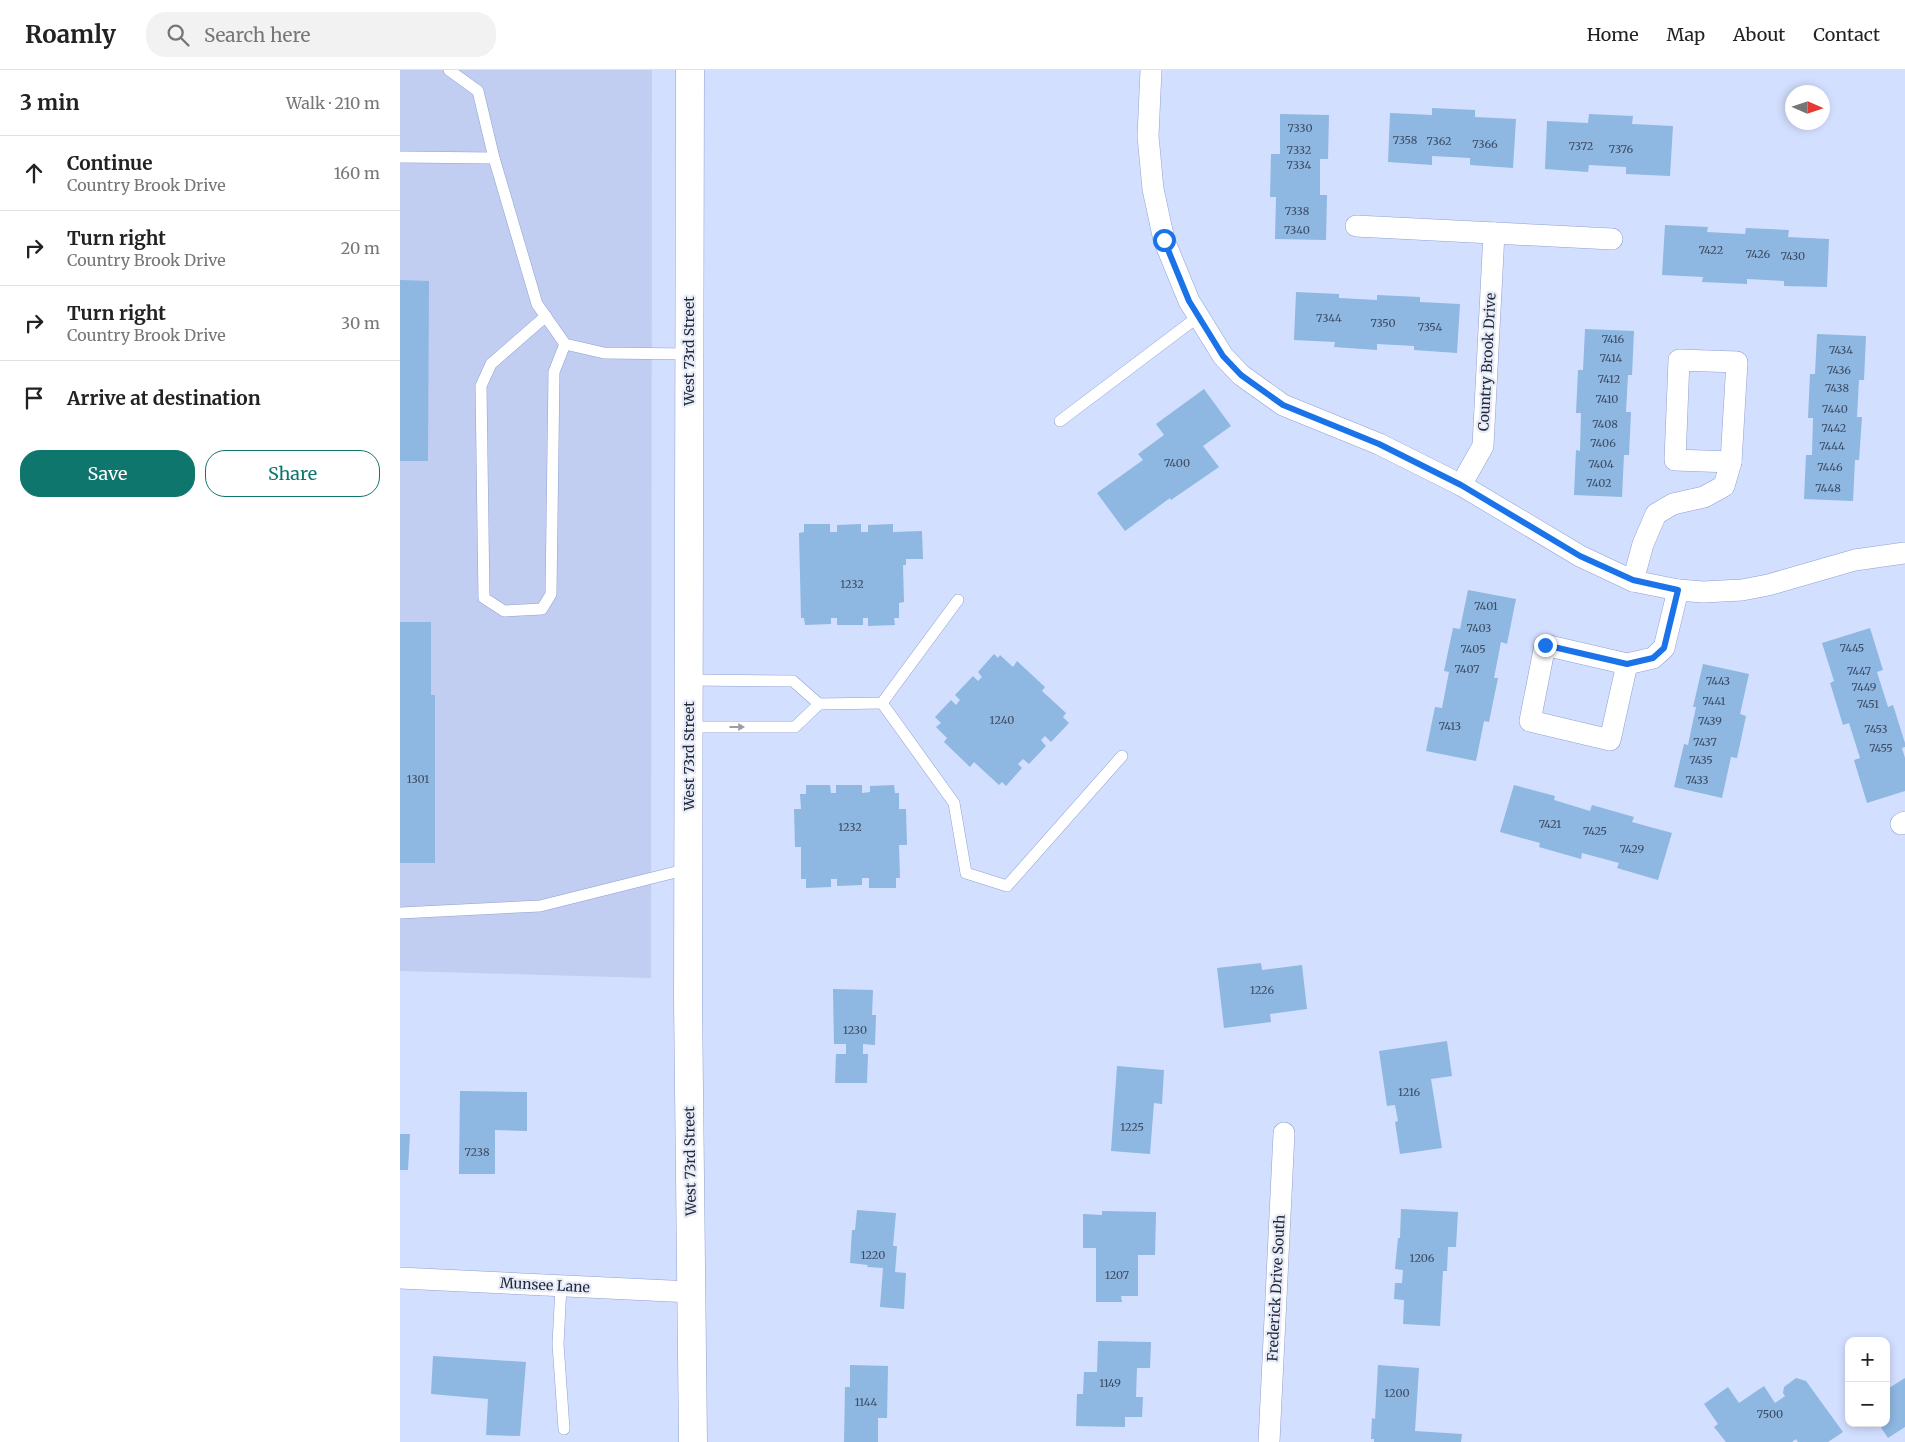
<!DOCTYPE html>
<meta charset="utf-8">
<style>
body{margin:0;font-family:Merriweather,serif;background:#f2f2f2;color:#222}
.controls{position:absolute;right:15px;bottom:15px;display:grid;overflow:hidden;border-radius:10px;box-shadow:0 2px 8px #0003}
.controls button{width:45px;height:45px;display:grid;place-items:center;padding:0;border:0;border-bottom:1px solid #e0e0e0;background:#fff;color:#222;font:25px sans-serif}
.compass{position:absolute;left:1385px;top:15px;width:45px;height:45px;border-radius:50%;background:#fff;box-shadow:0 2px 8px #0003;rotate:93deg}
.stop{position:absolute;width:15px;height:15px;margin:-11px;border:4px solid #1a73e8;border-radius:50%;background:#fff}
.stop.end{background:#1a73e8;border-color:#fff;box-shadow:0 1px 5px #0008}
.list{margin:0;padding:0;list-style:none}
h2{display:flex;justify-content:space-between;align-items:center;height:65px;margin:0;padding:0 20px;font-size:21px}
h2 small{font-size:16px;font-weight:400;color:#767676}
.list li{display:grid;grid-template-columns:32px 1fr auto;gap:15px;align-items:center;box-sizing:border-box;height:75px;padding:0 20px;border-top:1px solid #e0e0e0}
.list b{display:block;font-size:19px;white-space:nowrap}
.list p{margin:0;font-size:16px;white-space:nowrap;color:#767676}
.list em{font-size:16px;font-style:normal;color:#767676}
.actions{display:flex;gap:10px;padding:15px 20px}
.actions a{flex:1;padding:11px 0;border:1px solid #0f766e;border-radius:20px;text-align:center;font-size:18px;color:#0f766e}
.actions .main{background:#0f766e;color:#fff}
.icon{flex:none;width:28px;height:28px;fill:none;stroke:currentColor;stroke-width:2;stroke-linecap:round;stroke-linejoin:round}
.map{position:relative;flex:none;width:1505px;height:1372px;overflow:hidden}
header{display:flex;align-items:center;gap:30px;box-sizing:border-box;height:70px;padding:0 25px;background:#fff;border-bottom:1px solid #e0e0e0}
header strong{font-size:24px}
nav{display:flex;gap:28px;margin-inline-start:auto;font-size:18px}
.search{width:350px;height:45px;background:#f2f2f2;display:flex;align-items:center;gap:12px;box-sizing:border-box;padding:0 18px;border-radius:20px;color:#767676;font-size:19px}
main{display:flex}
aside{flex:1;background:#fff}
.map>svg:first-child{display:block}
.built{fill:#c2cef1}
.building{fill:#8eb7e1}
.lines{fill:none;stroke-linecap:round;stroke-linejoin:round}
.service-casing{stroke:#8fa1d3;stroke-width:12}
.minor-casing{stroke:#8fa1d3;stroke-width:22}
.secondary-casing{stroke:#8fa1d3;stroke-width:29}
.service{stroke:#fff;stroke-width:11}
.minor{stroke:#fff;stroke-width:21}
.secondary{stroke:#fff;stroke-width:28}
.oneway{fill:#9c9ea7}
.route{stroke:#1a73e8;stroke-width:6}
.labels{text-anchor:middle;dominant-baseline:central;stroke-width:4.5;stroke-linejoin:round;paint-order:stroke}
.number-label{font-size:11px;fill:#3d4c65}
.street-label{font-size:14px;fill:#22283c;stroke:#e8ecf7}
</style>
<header>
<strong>Roamly</strong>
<div class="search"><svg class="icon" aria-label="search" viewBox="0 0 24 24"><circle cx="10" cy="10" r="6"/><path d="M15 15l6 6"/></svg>Search here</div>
<nav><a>Home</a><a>Map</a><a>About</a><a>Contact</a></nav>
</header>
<main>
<aside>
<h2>3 min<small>Walk · 210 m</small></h2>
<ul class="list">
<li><svg class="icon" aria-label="ahead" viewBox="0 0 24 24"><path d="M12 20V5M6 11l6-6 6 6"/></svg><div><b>Continue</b><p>Country Brook Drive</p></div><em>160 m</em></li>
<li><svg class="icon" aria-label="right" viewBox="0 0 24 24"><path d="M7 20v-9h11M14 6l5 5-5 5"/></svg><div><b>Turn right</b><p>Country Brook Drive</p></div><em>20 m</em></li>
<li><svg class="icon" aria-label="right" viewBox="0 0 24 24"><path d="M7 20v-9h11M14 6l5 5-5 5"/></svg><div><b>Turn right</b><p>Country Brook Drive</p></div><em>30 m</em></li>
<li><svg class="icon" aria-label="arrive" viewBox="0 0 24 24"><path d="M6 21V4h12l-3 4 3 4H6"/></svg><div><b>Arrive at destination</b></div></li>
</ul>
<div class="actions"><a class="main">Save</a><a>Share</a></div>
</aside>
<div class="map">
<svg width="1505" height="1372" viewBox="0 0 1505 1372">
<rect width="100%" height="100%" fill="#d3dfff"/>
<path class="built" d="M0 0H252L251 908 0 901Z"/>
<g class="building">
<path d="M1032 38 1075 40V47L1116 49 1113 98 1070 95V88L1032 86V95L988 92 990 43 1032 45Z"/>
<path d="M880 44 929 45 928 89H920V125H927L926 170 875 169 876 127H870L871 84H880Z"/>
<path d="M1189 44 1233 46 1232 54 1273 56 1270 106 1226 104V97L1189 95 1188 102 1145 99 1147 51 1188 53Z"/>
<path d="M1265 155 1308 157 1307 162 1345 164 1346 158 1389 160 1388 167 1429 169 1427 217 1384 216V211L1347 209V214L1302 212 1303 207 1262 205Z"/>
<path d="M0 210 29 211 28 391H0Z"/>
<path d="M896 222 939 224V228L977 230V225L1020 227V232L1060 234 1057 283 1014 280V276L977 274V280L934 277 935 272 894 270Z"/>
<path d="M1185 259 1234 261 1232 305H1228L1226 342H1231L1229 385H1224L1222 427 1174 425 1176 380 1180 381 1181 343H1176L1178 300H1183Z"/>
<path d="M1417 264 1466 266 1464 310H1459L1457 347H1462L1459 390H1455L1453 431 1404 429 1406 385H1412L1413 348H1408L1410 304H1415Z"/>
<path d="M804 319 831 356 803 376 819 397 771 430 770 428 725 461 697 423 743 390 738 384 764 365 756 354Z"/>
<path d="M404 454H430V462H437V455L461 454V462H468V455L493 454V462L522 461 523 489H506V495H503L504 532 499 533V548H494L495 555 468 556V548H463V555H437V548H431V554L405 555 404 548H401L399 463 404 462Z"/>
<path d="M1068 520 1116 529 1107 574 1101 572 1094 608H1098L1089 652 1084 651 1076 691 1026 681 1035 637 1042 638 1049 602 1044 601 1053 558 1060 559Z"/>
<path d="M0 552H31V625H35V793H0Z"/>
<path d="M1470 558 1483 600 1477 602 1488 637 1493 635 1505 673V677L1502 678 1505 688V721L1467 733 1454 690 1460 688 1449 653 1443 655 1430 613 1434 611 1422 573Z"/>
<path d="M594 584 598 588 600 585 613 597 617 591 645 617 642 621 666 643 663 647 669 653 651 672 645 666 641 670 646 676 629 694 623 689 618 694 622 698 606 716 602 712 599 715 574 692 570 697 544 672 547 668 536 657 541 653 535 647 551 630 556 635 560 630 555 625 573 606 578 611 582 607 578 602Z"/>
<path d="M1303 594 1349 604 1340 644 1346 646 1337 688 1331 687 1322 728 1274 717 1284 674 1288 675 1296 637H1293Z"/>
<path d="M406 715H430L431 723H436V715H462V723L470 722V716L494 715 495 723H499V739H506L507 775H499L500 808H496V818H469V808H462V815L437 816V809H431V817L406 818V809H401V777H395L394 739H401L400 724H406Z"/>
<path d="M1114 715 1155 726 1154 730 1190 741 1192 735 1234 747 1232 752 1272 763 1258 810 1217 798 1219 793 1182 783 1181 789 1139 777 1140 773 1100 762Z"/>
<path d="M861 893 862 900 902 895 907 939 870 944 871 952 824 958 817 898Z"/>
<path d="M433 919 473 920 472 945H476L475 975 463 974V984H468L467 1013H435L436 984H446V974H434Z"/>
<path d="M1047 971 1052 1006 1031 1009 1042 1078 1000 1084 995 1052 998 1051 995 1035 987 1036 979 981Z"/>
<path d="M717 996 764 1000 762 1034 754 1033 750 1084 711 1081Z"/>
<path d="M60 1021 127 1022V1061L95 1060V1104H59Z"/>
<path d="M0 1064H10L8 1100H0Z"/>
<path d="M1001 1139 1058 1142 1056 1177H1048L1047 1201H1043L1040 1256 1003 1254 1004 1230 994 1229 995 1213H1002L1003 1200 995 1199 998 1168H1000Z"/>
<path d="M457 1140 496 1143 493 1176H497L495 1202 506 1203 504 1239 480 1237 483 1198 467 1197 468 1195 450 1193 452 1160H455Z"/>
<path d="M702 1141 756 1142 755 1185H738V1226H721L722 1232H696V1178H683V1144L702 1145Z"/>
<path d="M698 1271 751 1272 750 1298H737L736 1327H743L742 1347H725V1357L676 1356 677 1324H683L684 1302H697Z"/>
<path d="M33 1286 126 1292 120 1366 86 1365 88 1329 31 1324Z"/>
<path d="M450 1295 488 1296 487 1348H478V1372H444L445 1317H450Z"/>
<path d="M978 1295 1019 1298 1015 1361 1062 1364 1061 1372H974V1369H971L972 1348 975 1349Z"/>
<path d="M1396 1308 1406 1311 1443 1362 1428 1372H1398L1396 1369 1392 1372H1326L1314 1357 1318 1354 1304 1334 1328 1317 1339 1333 1364 1316 1375 1333 1385 1326 1383 1323 1384 1317Z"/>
<path d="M1505 1308V1357L1488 1368 1478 1353H1486V1320Z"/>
</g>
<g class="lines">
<g class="service-casing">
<g id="service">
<path d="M49 0 78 21 94 88 137 234 165 274 204 283 289 284"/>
<path d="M0 87 94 88"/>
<path d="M146 246 91 294 81 316 84 528 104 541 142 539 151 524 154 302 165 274"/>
<path d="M660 351 799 246"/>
<path d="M482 633 554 733 566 803 607 816 722 686"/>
<path d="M419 634 482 633 558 530"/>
<path d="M289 657H395L419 634 393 611 289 610"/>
<path d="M0 843 140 836 288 799"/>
<path d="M161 1216 158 1274 164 1359"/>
</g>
</g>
<g class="minor-casing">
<g id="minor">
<path d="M751 0 748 66 753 119 764 170 789 231 823 286 841 305 883 335 979 374 1061 415 1180 486 1233 511 1278 520 1303 522 1342 520 1368 515 1455 490 1505 483"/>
<path d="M956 156 1212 169"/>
<path d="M1279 290 1337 292 1331 392 1275 390Z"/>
<path d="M1061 415 1083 376 1094 163"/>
<path d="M1233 511 1243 474 1256 444 1273 434 1304 427 1324 416 1331 392"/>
<path d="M1145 575 1227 594 1210 670 1130 651Z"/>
<path d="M1227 594 1253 588 1264 578 1278 520"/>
<path d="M1501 754 1505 752"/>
<path d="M0 1208 291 1222"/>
<path d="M869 1372 884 1063"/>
</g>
</g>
<g class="secondary-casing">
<path id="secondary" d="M290 0 288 930 293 1372"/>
</g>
<use href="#service" class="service"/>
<use href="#minor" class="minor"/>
<use href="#secondary" class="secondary"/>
</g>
<defs><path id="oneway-solid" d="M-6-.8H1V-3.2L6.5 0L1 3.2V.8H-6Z" transform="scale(1.25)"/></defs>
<use class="oneway" href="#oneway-solid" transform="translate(337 657)"/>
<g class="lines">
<path class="route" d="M764 170 789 231 823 286 841 305 883 335 979 374 1061 415 1180 486 1233 510 1278 520 1264 578 1253 588 1227 594 1145 575"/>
</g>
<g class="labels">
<g class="number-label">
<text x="900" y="58">7330</text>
<text x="1005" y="70">7358</text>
<text x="1039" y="71">7362</text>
<text x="1085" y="74">7366</text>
<text x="1181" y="76">7372</text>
<text x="1221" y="79">7376</text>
<text x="899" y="80">7332</text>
<text x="899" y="95">7334</text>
<text x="897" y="141">7338</text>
<text x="897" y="160">7340</text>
<text x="1311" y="180">7422</text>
<text x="1358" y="184">7426</text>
<text x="1393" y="186">7430</text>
<text x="929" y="248">7344</text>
<text x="983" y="253">7350</text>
<text x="1030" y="257">7354</text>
<text x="1213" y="269">7416</text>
<text x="1441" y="280">7434</text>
<text x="1211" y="288">7414</text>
<text x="1439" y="300">7436</text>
<text x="1209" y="309">7412</text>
<text x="1437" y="318">7438</text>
<text x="1207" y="329">7410</text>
<text x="1435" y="339">7440</text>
<text x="1205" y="354">7408</text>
<text x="1434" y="358">7442</text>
<text x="1203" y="373">7406</text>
<text x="1432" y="376">7444</text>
<text x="777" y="393">7400</text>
<text x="1201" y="394">7404</text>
<text x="1430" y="397">7446</text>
<text x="1199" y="413">7402</text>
<text x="1428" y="418">7448</text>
<text x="452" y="514">1232</text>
<text x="1086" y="536">7401</text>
<text x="1079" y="558">7403</text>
<text x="1452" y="578">7445</text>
<text x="1073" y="579">7405</text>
<text x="1067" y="599">7407</text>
<text x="1459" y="601">7447</text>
<text x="1318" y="611">7443</text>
<text x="1464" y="617">7449</text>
<text x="1314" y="631">7441</text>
<text x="1468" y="634">7451</text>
<text x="602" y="650">1240</text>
<text x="1310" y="651">7439</text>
<text x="1050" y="656">7413</text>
<text x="1476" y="659">7453</text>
<text x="1305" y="672">7437</text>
<text x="1481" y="678">7455</text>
<text x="1301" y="690">7435</text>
<text x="18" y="709">1301</text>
<text x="1297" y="710">7433</text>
<text x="1150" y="754">7421</text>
<text x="450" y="757">1232</text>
<text x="1195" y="761">7425</text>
<text x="1232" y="779">7429</text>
<text x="862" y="920">1226</text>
<text x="455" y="960">1230</text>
<text x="1009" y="1022">1216</text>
<text x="732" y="1057">1225</text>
<text x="77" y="1082">7238</text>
<text x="473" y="1185">1220</text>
<text x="1022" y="1188">1206</text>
<text x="717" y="1205">1207</text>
<text x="710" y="1313">1149</text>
<text x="997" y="1323">1200</text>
<text x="466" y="1332">1144</text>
<text x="1370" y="1344">7500</text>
</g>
<g class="street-label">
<text transform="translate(289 281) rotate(-90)">West 73rd Street</text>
<text transform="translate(1087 292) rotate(-87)">Country Brook Drive</text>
<text transform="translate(289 686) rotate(-90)">West 73rd Street</text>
<text transform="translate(290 1091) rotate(-91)">West 73rd Street</text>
<text transform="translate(145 1215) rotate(3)">Munsee Lane</text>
<text transform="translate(876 1218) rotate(-87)">Frederick Drive South</text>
</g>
</g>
</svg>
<div class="controls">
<button>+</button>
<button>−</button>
</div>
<svg class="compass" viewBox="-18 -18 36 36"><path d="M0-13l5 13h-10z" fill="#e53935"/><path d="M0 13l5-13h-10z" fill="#767676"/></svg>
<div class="stop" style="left:764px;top:170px"></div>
<div class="stop end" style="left:1145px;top:575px"></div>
</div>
</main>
